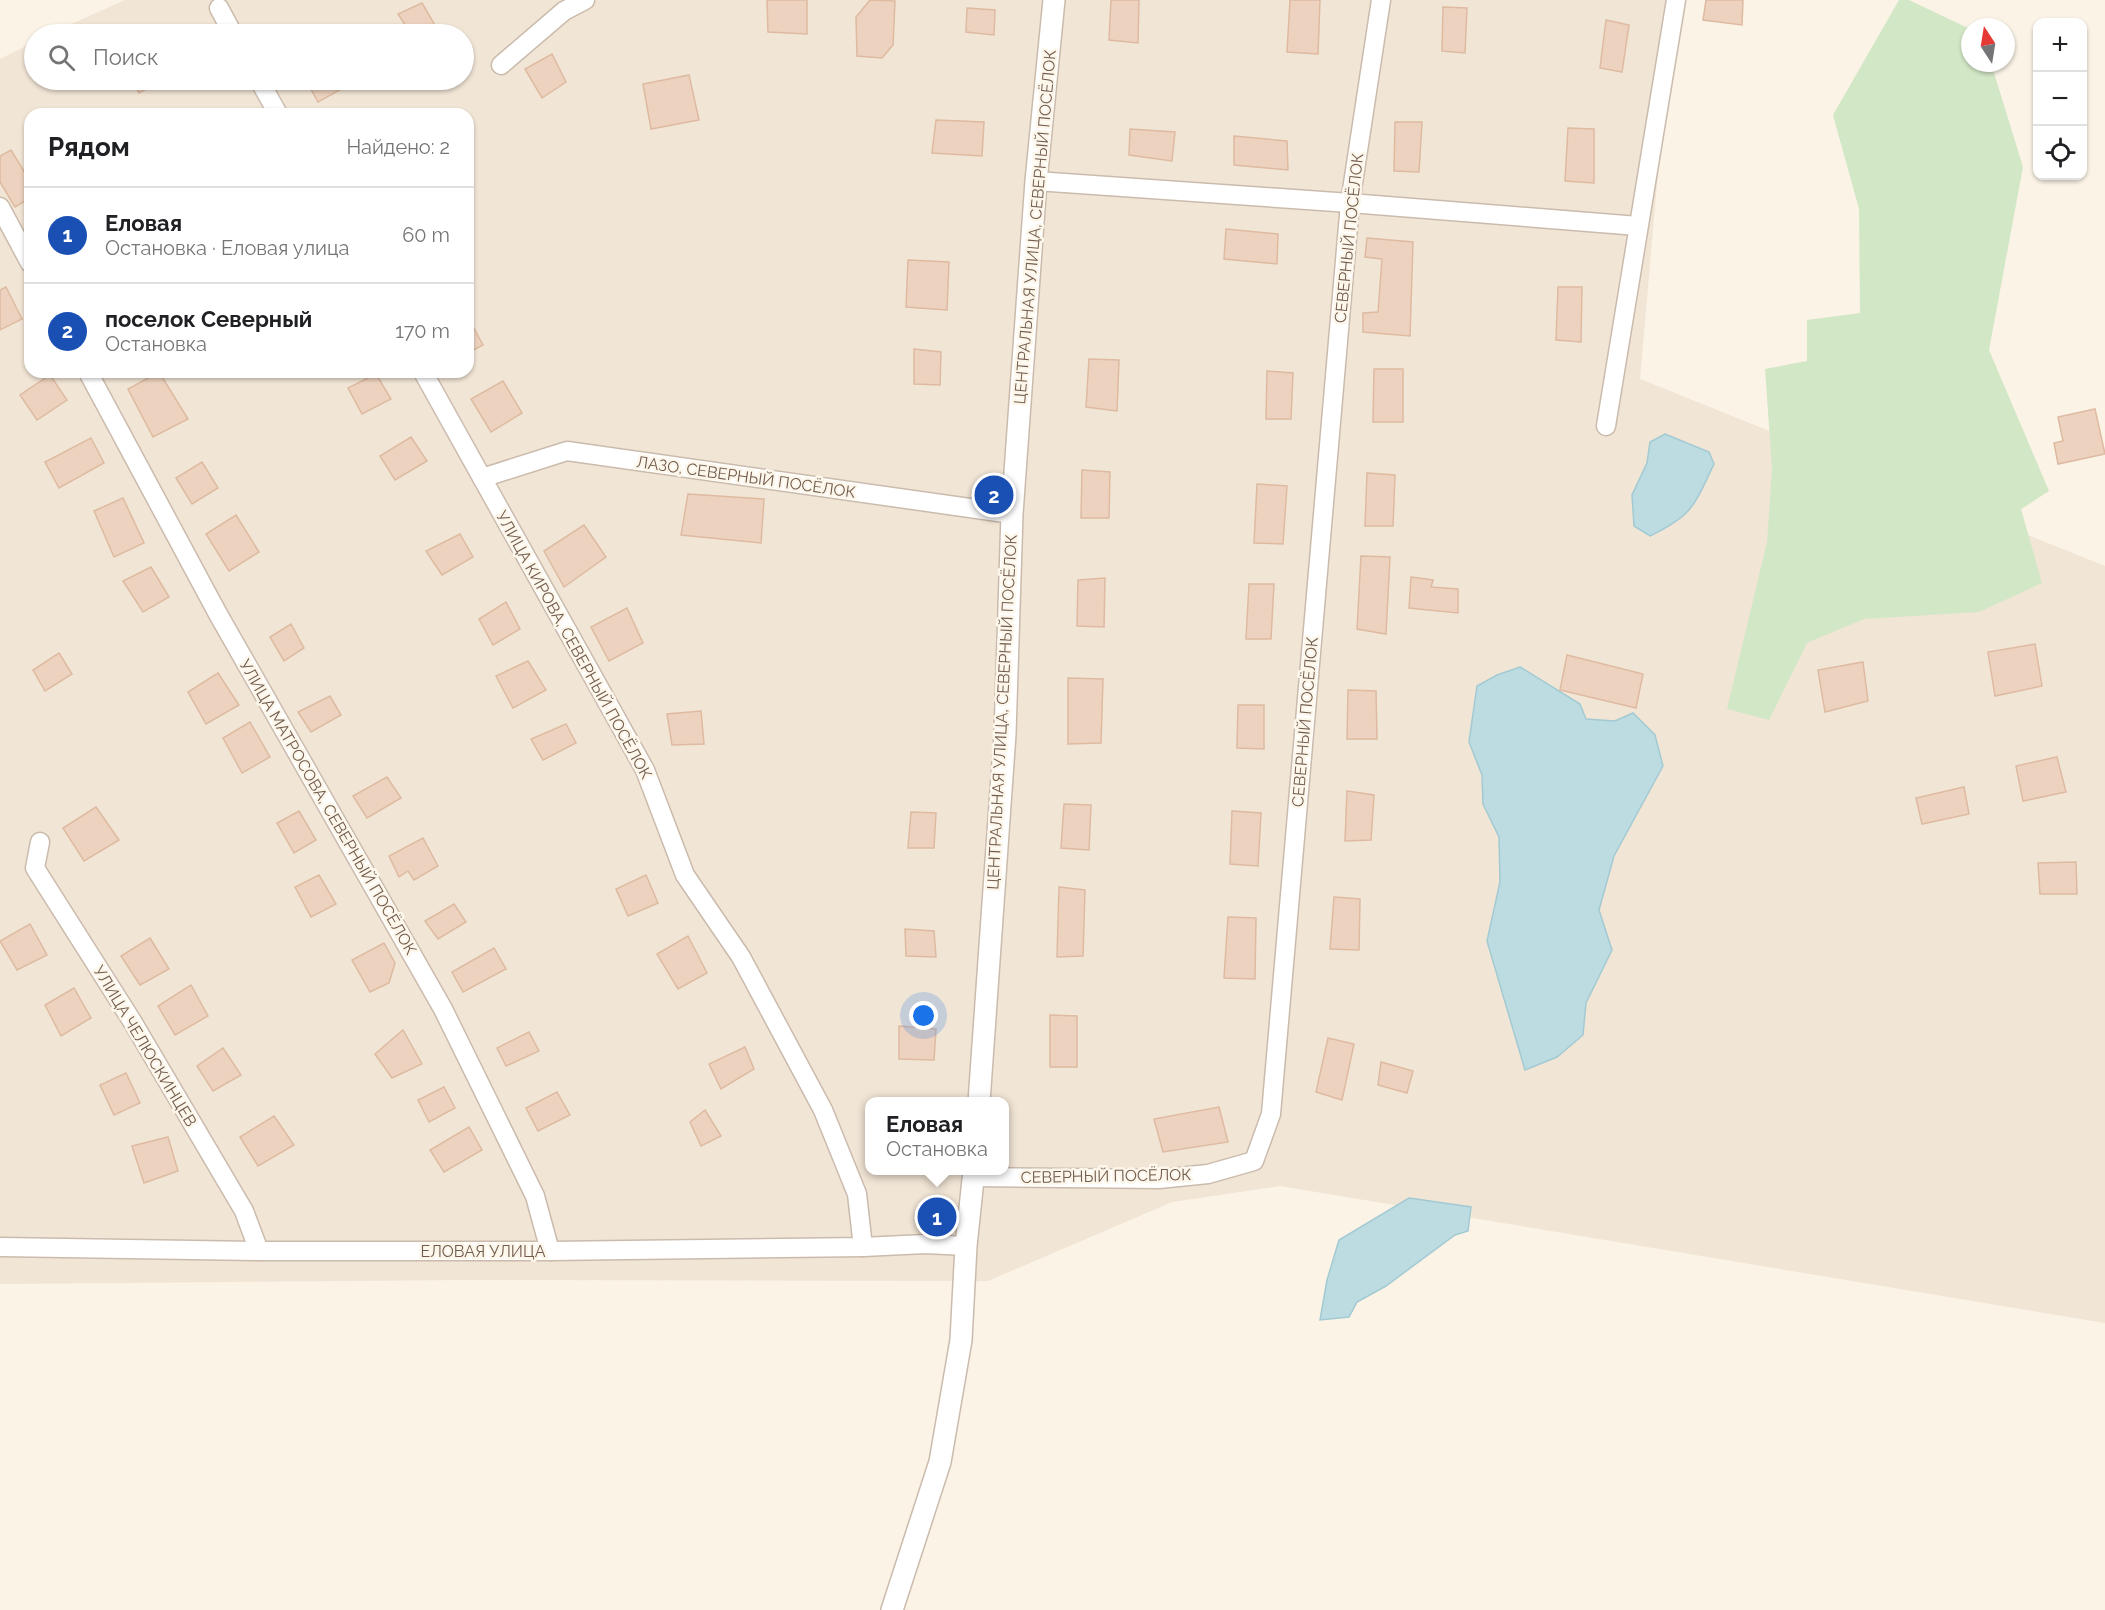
<!DOCTYPE html>
<html lang="ru">
<meta charset="utf-8">
<style>
body{margin:0;font-family:Raleway,sans-serif;background:#f2f2f2;color:#202124}
.controls{position:absolute;right:18px;top:18px;display:grid;overflow:hidden;border-radius:12px;box-shadow:0 2px 4px #0004}
.controls button{width:54px;height:54px;display:grid;place-items:center;padding:0;border:0;border-bottom:2px solid #e0e0e0;background:#fff;color:#202124;font:30px sans-serif}
.compass{position:absolute;left:1961px;top:18px;width:54px;height:54px;border-radius:50%;background:#fff;box-shadow:0 2px 4px #0004;rotate:348deg}
.you{position:absolute;left:924px;top:1016px;width:21px;height:21px;margin:-15px;border:4px solid #fff;border-radius:50%;background:#1a73e8;box-shadow:0 0 0 9px #1a73e833}
.badge{display:grid;place-items:center;width:39px;height:39px;border-radius:50%;background:#da7655;color:#fff;font-size:20px;font-weight:700}
.pin{position:absolute;translate:-50% -50%;border:3px solid #fff;box-shadow:0 2px 6px #0006}
.popup{position:absolute;left:865px;top:1097px;width:144px;height:78px;box-sizing:border-box;display:grid;place-content:center;border-radius:12px;background:#fff;filter:drop-shadow(0 2px 4px #0005);font-size:20px;white-space:nowrap;color:#757577}
.popup b{font-size:22px;color:#202124}
.popup::after{content:'';position:absolute;left:50%;top:100%;margin-left:-12px;border:12px solid transparent;border-top-color:#fff}
.list{margin:0;padding:0;list-style:none}
h2{display:flex;justify-content:space-between;align-items:center;height:78px;margin:0;padding:0 24px;font-size:26px}
h2 small{font-size:20px;font-weight:400;color:#757577}
.list li{display:grid;grid-template-columns:39px 1fr auto;gap:18px;align-items:center;box-sizing:border-box;height:96px;padding:0 24px;border-top:2px solid #e0e0e0}
.list b{display:block;font-size:22px;white-space:nowrap}
.list p{margin:0;font-size:20px;white-space:nowrap;color:#757577}
.list em{font-size:20px;font-style:normal;color:#757577}
.icon{flex:none;width:33px;height:33px;fill:none;stroke:currentColor;stroke-width:2;stroke-linecap:round;stroke-linejoin:round}
.map{position:relative;flex:none;width:2105px;height:1610px;overflow:hidden}
.search{position:absolute;background:#fff;box-shadow:0 2px 4px #0004;left:24px;top:24px;width:450px;height:66px;display:flex;align-items:center;gap:15px;box-sizing:border-box;padding:0 21px;border-radius:33px;color:#757577;font-size:22px}
.panel{position:absolute;background:#fff;box-shadow:0 2px 4px #0004;left:24px;top:108px;width:450px;height:270px;border-radius:18px}
.map>svg:first-child{display:block}
.residential{fill:#f1e5d5;fill-rule:evenodd}
.green{fill:#d2e7c5}
.water{fill:#bcdce2;stroke:#a3cad3;stroke-width:1.5}
.building{fill:#edd3bf;stroke:#debaa1;stroke-width:1.5}
.lines{fill:none;stroke-linecap:round;stroke-linejoin:round}
.minor-casing{stroke:#cbbbad;stroke-width:21}
.tertiary-casing{stroke:#cbbbad;stroke-width:24}
.minor{stroke:#fff;stroke-width:18}
.tertiary{stroke:#fff;stroke-width:21}
.labels{text-anchor:middle;dominant-baseline:central;stroke-width:5;stroke-linejoin:round;paint-order:stroke}
.street-label{font-size:16px;fill:#715b4d;stroke:#fdf7eb}
</style>
<div class="map">
<svg width="2105" height="1610" viewBox="0 0 2105 1610">
<rect width="100%" height="100%" fill="#faf3e6"/>
<path class="residential" d="M125 0H1673L1640 379 2105 566V1323L1280 1186 1172 1202 988 1281 462 1280 0 1284V59L34 42V80H464V34H49ZM30 114H468V372H30ZM870 1102H1004V1170H870Z"/>
<path class="green" d="M1899 0H1909L1970 29V63H1991L2023 167 1989 350 2049 491 2021 509 2042 583 1979 612 1864 619 1807 643 1769 720 1727 709 1767 542 1772 469 1765 369 1807 361V320L1860 313 1859 209 1833 115Z"/>
<g class="water">
<path d="M1665 434 1709 452 1714 464C1694 506 1693 515 1650 536L1634 526 1632 495 1647 463 1650 442Z"/>
<path d="M1520 667 1580 704 1586 719 1615 721 1633 713 1655 735 1663 766 1614 856 1599 910 1612 950 1586 1003 1583 1035 1557 1057 1525 1070 1487 941 1500 882 1499 837 1483 804 1482 775 1469 742 1477 686 1497 675Z"/>
<path d="M1409 1198 1471 1207 1468 1231 1455 1235 1386 1286 1357 1302 1349 1317 1320 1320 1327 1280 1339 1240Z"/>
</g>
<g class="building">
<path d="M767 0H807V34L768 32Z"/>
<path d="M870 0 895 1 893 45 882 58 857 56 856 17Z"/>
<path d="M1111 0H1139L1138 43 1109 40Z"/>
<path d="M1290 0H1320L1318 54 1287 52Z"/>
<path d="M1706 0H1743L1742 25 1703 20Z"/>
<path d="M422 3 440 34H411L398 14Z"/>
<path d="M1443 7 1467 8 1465 53 1442 51Z"/>
<path d="M967 8 995 10 994 35 966 32Z"/>
<path d="M1606 20 1629 25 1622 72 1600 68Z"/>
<path d="M552 54 566 82 542 98 525 69Z"/>
<path d="M689 75 699 120 651 129 643 84Z"/>
<path d="M132 80H162L139 93Z"/>
<path d="M306 80H341L345 87 318 102Z"/>
<path d="M936 120 984 122 982 156 932 153Z"/>
<path d="M1395 122H1422L1419 172 1394 171Z"/>
<path d="M1568 128 1594 129V183L1565 181Z"/>
<path d="M1130 129 1175 132 1172 161 1129 155Z"/>
<path d="M1234 136 1287 141 1288 170 1234 165Z"/>
<path d="M11 150 30 181V198L15 207 0 182V156Z"/>
<path d="M1226 229 1278 234 1277 264 1224 259Z"/>
<path d="M1367 238 1413 242 1410 336 1363 332V313L1378 312 1382 259 1365 257Z"/>
<path d="M908 260 949 262 947 310 906 307Z"/>
<path d="M6 287 22 319 0 330V290Z"/>
<path d="M1558 287H1582L1581 342 1556 340Z"/>
<path d="M469 319 483 345 468 353V320Z"/>
<path d="M914 349 941 352 940 385 914 384Z"/>
<path d="M1089 359 1119 360 1117 411 1086 407Z"/>
<path d="M1374 369H1403V422H1373Z"/>
<path d="M1267 371 1293 373 1291 419H1266Z"/>
<path d="M159 372 188 419 153 437 128 389Z"/>
<path d="M376 374 391 399 362 414 348 388Z"/>
<path d="M50 375 67 400 37 420 20 395Z"/>
<path d="M503 381 522 413 491 432 471 399Z"/>
<path d="M2095 409 2105 454 2058 464 2054 443 2063 441 2058 417Z"/>
<path d="M411 437 427 461 395 480 380 456Z"/>
<path d="M91 438 104 463 59 488 45 462Z"/>
<path d="M202 462 218 488 192 504 176 478Z"/>
<path d="M1082 470 1110 472 1109 518H1081Z"/>
<path d="M1367 473 1395 475 1393 526H1365Z"/>
<path d="M1257 484 1287 486 1283 544 1254 543Z"/>
<path d="M688 494 764 499 761 543 681 535Z"/>
<path d="M123 498 144 543 114 557 94 511Z"/>
<path d="M236 515 259 552 229 571 206 534Z"/>
<path d="M584 525 606 557 564 587 544 551Z"/>
<path d="M460 534 473 557 442 575 426 551Z"/>
<path d="M1361 556 1390 557 1386 634 1357 629Z"/>
<path d="M151 567 169 597 143 612 123 581Z"/>
<path d="M1411 577 1433 580 1431 587 1458 589V613L1409 608Z"/>
<path d="M1105 578 1104 627 1077 626 1078 580Z"/>
<path d="M1249 584H1274L1271 639H1246Z"/>
<path d="M506 602 520 629 493 645 479 619Z"/>
<path d="M627 608 643 643 609 661 591 627Z"/>
<path d="M291 624 304 648 284 661 270 637Z"/>
<path d="M2035 644 2042 686 1995 696 1988 652Z"/>
<path d="M59 653 72 674 45 691 33 670Z"/>
<path d="M1567 655 1643 674 1636 708 1560 690Z"/>
<path d="M528 661 546 690 513 708 496 676Z"/>
<path d="M1863 662 1868 701 1825 712 1818 670Z"/>
<path d="M218 673 239 705 206 724 188 692Z"/>
<path d="M1068 678 1103 679 1101 743 1068 744Z"/>
<path d="M1348 690 1376 691 1377 739H1347Z"/>
<path d="M330 696 341 715 311 732 298 712Z"/>
<path d="M1238 705H1264V749L1237 748Z"/>
<path d="M701 711 704 744 672 745 667 714Z"/>
<path d="M250 722 270 757 242 773 223 738Z"/>
<path d="M566 724 576 743 543 760 531 739Z"/>
<path d="M2057 757 2066 792 2023 801 2016 766Z"/>
<path d="M387 777 401 798 367 818 353 796Z"/>
<path d="M1964 787 1969 814 1922 824 1916 798Z"/>
<path d="M1347 791 1374 795 1371 840 1345 841Z"/>
<path d="M1064 804 1091 805 1089 850 1061 848Z"/>
<path d="M96 807 119 840 84 861 63 828Z"/>
<path d="M299 811 316 840 294 853 277 823Z"/>
<path d="M1232 811 1261 813 1258 866 1230 864Z"/>
<path d="M911 812 936 813 934 848H908Z"/>
<path d="M423 838 438 866 414 880 408 871 399 877 389 856Z"/>
<path d="M2076 862 2077 894H2040L2038 863Z"/>
<path d="M319 875 336 904 311 917 295 887Z"/>
<path d="M646 875 658 903 628 916 616 889Z"/>
<path d="M1059 887 1085 890 1083 956 1057 957Z"/>
<path d="M1334 897 1360 899 1359 950 1330 949Z"/>
<path d="M454 904 466 922 438 939 425 921Z"/>
<path d="M1228 917 1256 918 1255 979 1224 978Z"/>
<path d="M30 924 47 955 17 970 0 941Z"/>
<path d="M905 929 934 931 936 957 906 956Z"/>
<path d="M688 936 707 973 678 989 657 954Z"/>
<path d="M150 938 169 969 140 985 121 956Z"/>
<path d="M384 943 395 963 389 983 370 992 352 960Z"/>
<path d="M494 948 506 969 463 992 452 972Z"/>
<path d="M191 985 208 1016 175 1035 158 1006Z"/>
<path d="M74 988 91 1018 61 1036 45 1005Z"/>
<path d="M1050 1015 1077 1016V1067H1050Z"/>
<path d="M899 1026 936 1029 934 1060 899 1059Z"/>
<path d="M403 1030 422 1064 392 1078 375 1054Z"/>
<path d="M529 1032 539 1051 506 1066 497 1048Z"/>
<path d="M1328 1038 1354 1044 1342 1100 1316 1092Z"/>
<path d="M745 1047 754 1069 721 1089 709 1064Z"/>
<path d="M223 1048 241 1075 213 1091 197 1066Z"/>
<path d="M1381 1062 1413 1071 1407 1093 1378 1085Z"/>
<path d="M126 1073 140 1103 114 1115 100 1085Z"/>
<path d="M444 1087 455 1108 429 1122 418 1100Z"/>
<path d="M557 1092 570 1115 538 1131 526 1108Z"/>
<path d="M1219 1107 1228 1142 1163 1152 1154 1119Z"/>
<path d="M705 1110 721 1136 701 1146 690 1122Z"/>
<path d="M274 1116 294 1145 258 1166 240 1137Z"/>
<path d="M469 1127 482 1150 444 1172 430 1150Z"/>
<path d="M168 1137 178 1171 144 1183 132 1146Z"/>
</g>
<g class="lines">
<g class="minor-casing">
<g id="minor">
<path d="M219 8 233 34"/>
<path d="M501 65 564 11 585 0"/>
<path d="M259 80 278 114"/>
<path d="M1036 181 1350 203 1638 226"/>
<path d="M0 207 30 263"/>
<path d="M88 372 218 614 443 1009 535 1196 550 1251"/>
<path d="M423 372 645 770 685 875 741 957 823 1110 857 1194 863 1247"/>
<path d="M1606 426 1676 0"/>
<path d="M482 478 567 451 1012 514"/>
<path d="M40 842 35 868 132 1021 244 1211 259 1251"/>
<path d="M974 1177 1159 1179 1208 1174 1254 1161 1271 1114 1350 203 1381 0"/>
<path d="M0 1247 259 1251H550L863 1247 925 1244 966 1246"/>
</g>
</g>
<g class="tertiary-casing">
<g id="tertiary">
<path d="M979 1102 1005 734 1012 514 1036 181 1054 0"/>
<path d="M892 1610 940 1462 961 1340 966 1246 974 1170"/>
</g>
</g>
<use href="#minor" class="minor"/>
<use href="#tertiary" class="tertiary"/>
</g>
<g class="labels">
<g class="street-label">
<text transform="translate(1035 227) rotate(-85)">ЦЕНТРАЛЬНАЯ УЛИЦА, СЕВЕРНЫЙ ПОСЁЛОК</text>
<text transform="translate(1349 238) rotate(-84)">СЕВЕРНЫЙ ПОСЁЛОК</text>
<text transform="translate(746 477) rotate(8)">ЛАЗО, СЕВЕРНЫЙ ПОСЁЛОК</text>
<text transform="translate(574 645) rotate(61)">УЛИЦА КИРОВА, СЕВЕРНЫЙ ПОСЁЛОК</text>
<text transform="translate(1002 712) rotate(-87)">ЦЕНТРАЛЬНАЯ УЛИЦА, СЕВЕРНЫЙ ПОСЁЛОК</text>
<text transform="translate(1305 722) rotate(-85)">СЕВЕРНЫЙ ПОСЁЛОК</text>
<text transform="translate(328 807) rotate(60)">УЛИЦА МАТРОСОВА, СЕВЕРНЫЙ ПОСЁЛОК</text>
<text transform="translate(145 1046) rotate(59)">УЛИЦА ЧЕЛЮСКИНЦЕВ</text>
<text transform="translate(1106 1176) rotate(-1)">СЕВЕРНЫЙ ПОСЁЛОК</text>
<text x="483" y="1251">ЕЛОВАЯ УЛИЦА</text>
</g>
</g>
</svg>
<div class="controls">
<button>+</button>
<button>−</button>
<button><svg class="icon" aria-label="locate" viewBox="0 0 24 24"><circle cx="12" cy="12" r="6"/><path d="M12 2v4M12 18v4M2 12h4M18 12h4"/></svg></button>
</div>
<svg class="compass" viewBox="-18 -18 36 36"><path d="M0-13l5 13h-10z" fill="#e53935"/><path d="M0 13l5-13h-10z" fill="#757577"/></svg>
<div class="you"></div>
<div class="pin badge" style="left:937px;top:1217px;background:#1a4fb4">1</div>
<div class="popup"><b>Еловая</b>Остановка</div>
<div class="pin badge" style="left:994px;top:495px;background:#1a4fb4">2</div>
<div class="search"><svg class="icon" aria-label="search" viewBox="0 0 24 24"><circle cx="10" cy="10" r="6"/><path d="M15 15l6 6"/></svg>Поиск</div>
<section class="panel">
<h2>Рядом<small>Найдено: 2</small></h2>
<ul class="list">
<li><span class="badge" style="background:#1a4fb4">1</span><div><b>Еловая</b><p>Остановка · Еловая улица</p></div><em>60 m</em></li>
<li><span class="badge" style="background:#1a4fb4">2</span><div><b>поселок Северный</b><p>Остановка</p></div><em>170 m</em></li>
</ul>
</section>
</div>
